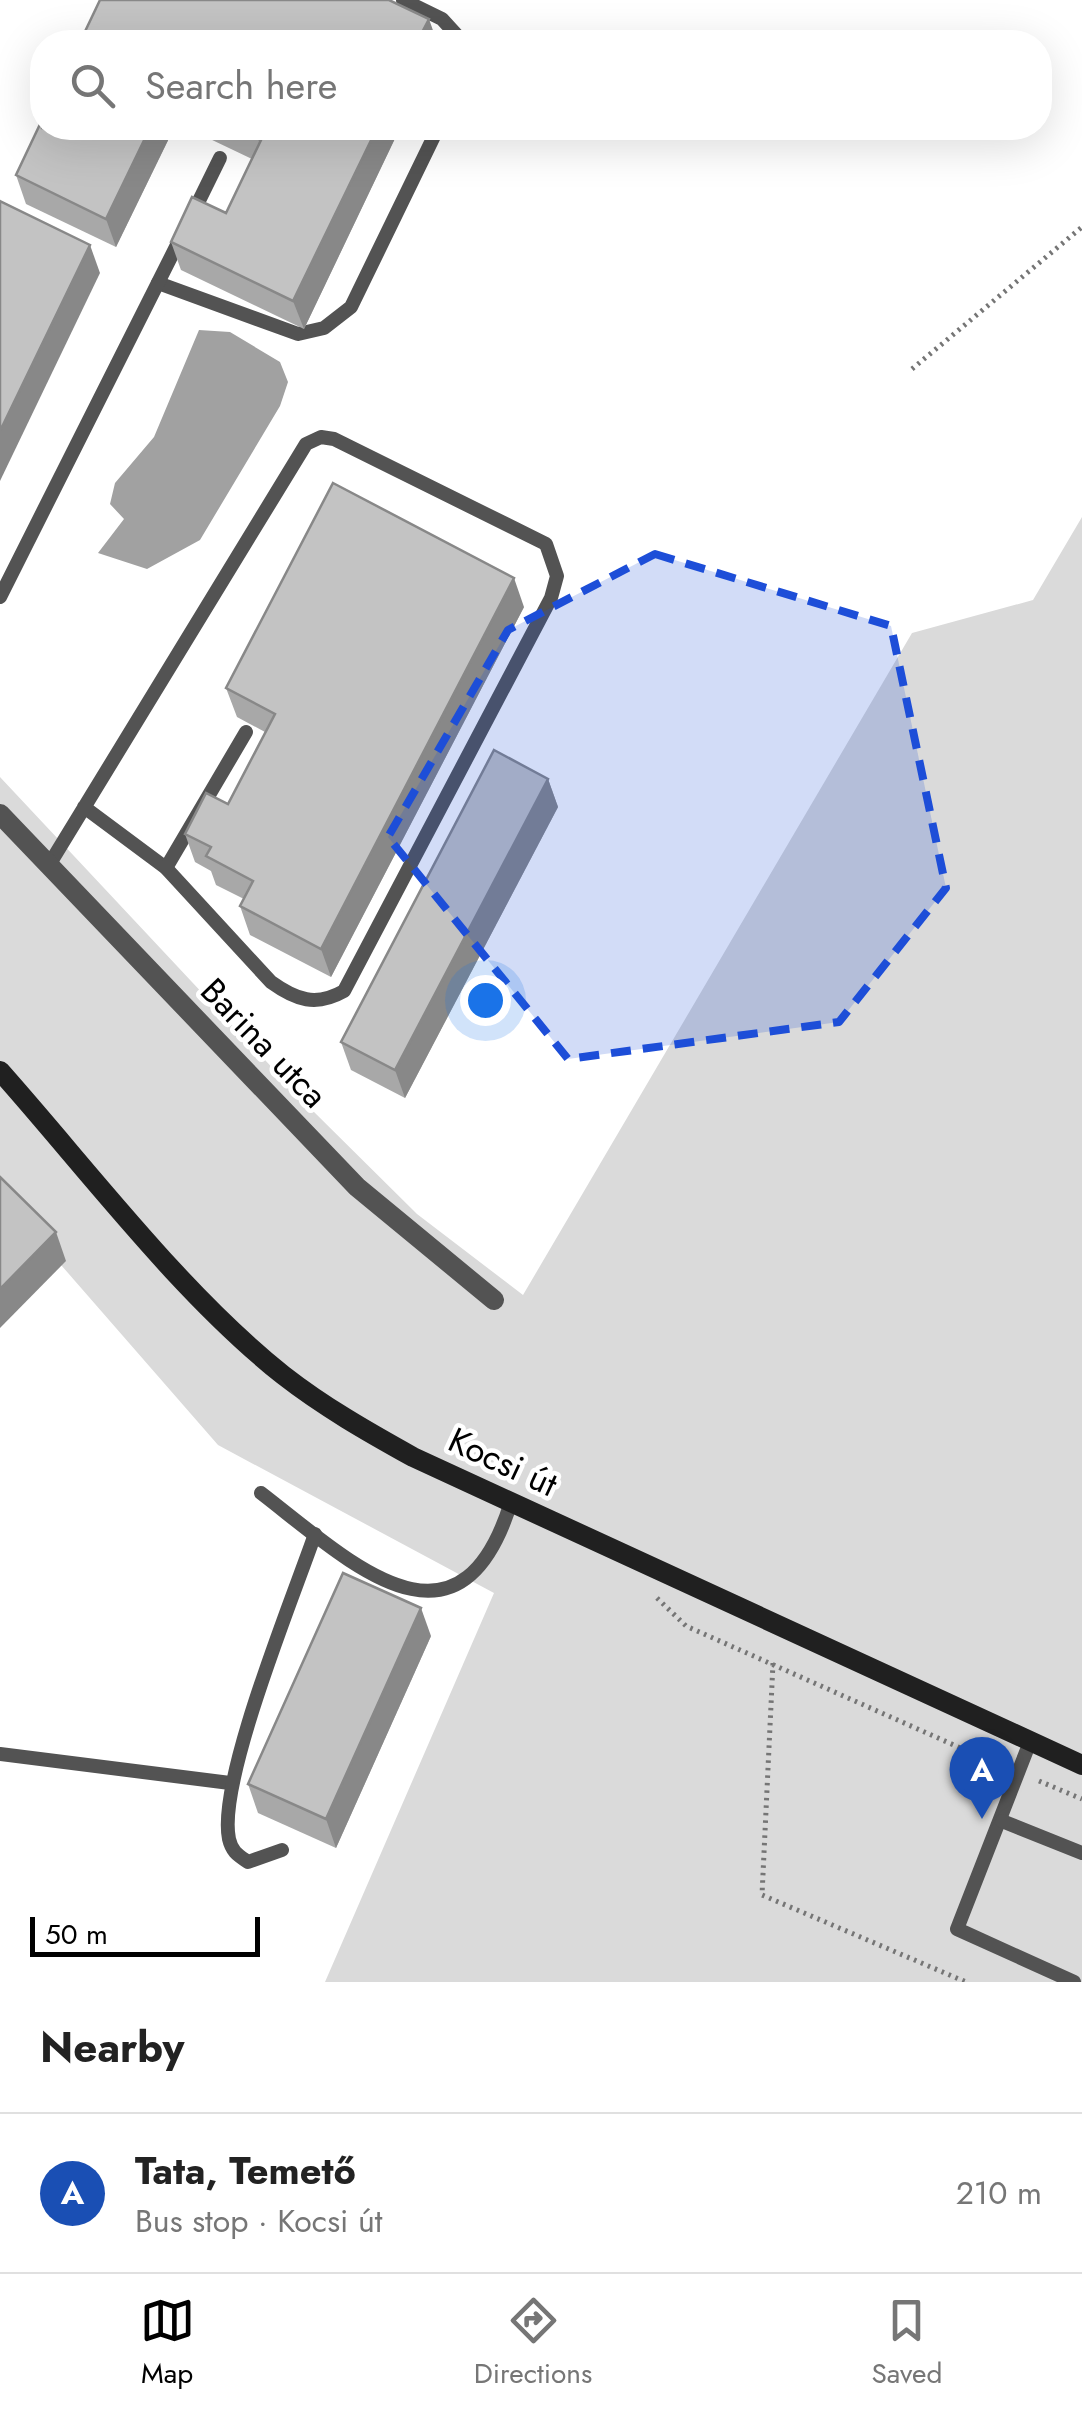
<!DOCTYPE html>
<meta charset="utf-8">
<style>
body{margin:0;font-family:Jost,sans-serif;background:#f2f2f2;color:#222}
.scale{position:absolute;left:30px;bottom:25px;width:230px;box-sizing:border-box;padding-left:10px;border:5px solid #000;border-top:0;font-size:28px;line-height:35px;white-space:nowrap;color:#000;-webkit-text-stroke:8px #fff;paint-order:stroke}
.you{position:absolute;left:485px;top:1000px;width:35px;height:35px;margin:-25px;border:8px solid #fff;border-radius:50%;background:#1a73e8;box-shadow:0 0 0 15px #1a73e833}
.badge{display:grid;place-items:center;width:65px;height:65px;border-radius:50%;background:#000;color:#fff;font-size:32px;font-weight:700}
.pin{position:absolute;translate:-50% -82px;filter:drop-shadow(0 2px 5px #0008)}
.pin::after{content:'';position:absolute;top:52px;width:35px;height:30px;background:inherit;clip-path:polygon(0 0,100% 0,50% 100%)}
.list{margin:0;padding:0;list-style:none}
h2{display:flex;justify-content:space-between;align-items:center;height:130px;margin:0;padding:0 40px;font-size:42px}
h2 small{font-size:32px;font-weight:400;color:#767676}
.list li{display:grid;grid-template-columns:65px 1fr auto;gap:30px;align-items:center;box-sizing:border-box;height:160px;padding:0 40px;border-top:2px solid #e0e0e0}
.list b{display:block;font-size:38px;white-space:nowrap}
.list p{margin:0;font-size:32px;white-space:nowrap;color:#767676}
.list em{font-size:32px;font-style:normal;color:#767676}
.icon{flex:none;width:55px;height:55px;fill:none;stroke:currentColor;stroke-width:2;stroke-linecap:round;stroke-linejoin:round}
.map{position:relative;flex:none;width:1082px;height:1982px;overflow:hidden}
.search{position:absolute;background:#fff;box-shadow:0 10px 40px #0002;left:30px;right:30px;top:30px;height:110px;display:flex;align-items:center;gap:25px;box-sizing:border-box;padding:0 35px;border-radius:40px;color:#767676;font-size:38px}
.sheet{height:290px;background:#fff}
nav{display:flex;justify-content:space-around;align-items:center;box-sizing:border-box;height:140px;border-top:2px solid #e0e0e0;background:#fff;font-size:28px;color:#767676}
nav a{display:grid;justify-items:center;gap:5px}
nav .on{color:#000}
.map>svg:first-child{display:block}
.green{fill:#dadada}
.water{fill:#a1a1a1}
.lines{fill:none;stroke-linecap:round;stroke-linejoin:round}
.path{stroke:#757575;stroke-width:5;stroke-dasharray:2.5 5;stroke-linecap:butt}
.lane{stroke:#535353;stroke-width:14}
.street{stroke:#535353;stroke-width:20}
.secondary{stroke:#202020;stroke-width:20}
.wall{fill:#a8a8a8}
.shaded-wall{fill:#888}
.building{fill:#c3c3c3;stroke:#888;stroke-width:2.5}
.marked{fill:#1d4ed8;fill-opacity:0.2;stroke:#1d4ed8;stroke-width:8;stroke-dasharray:20 12;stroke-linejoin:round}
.labels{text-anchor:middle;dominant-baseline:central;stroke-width:9;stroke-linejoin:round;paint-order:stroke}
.street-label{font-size:35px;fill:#000;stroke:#fff}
</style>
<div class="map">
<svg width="1082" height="1982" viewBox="0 0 1082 1982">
<rect width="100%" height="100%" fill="#fff"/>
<path class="green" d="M1082 517V1982H325L494 1593 218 1445 0 1195V777L310 1108 417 1214 523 1295 912 633 1033 600Z"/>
<path class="water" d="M199 330 230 332 280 362 288 382 280 406 200 540 147 569 98 553 124 519 110 504 115 483 154 437Z"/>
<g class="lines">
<g class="path">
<path d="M912 369 1082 227"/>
<path d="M657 1598 686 1626 1001 1766"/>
<path d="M773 1663 762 1895 966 1982"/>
<path d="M1039 1781 1082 1799"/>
</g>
<g class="lane">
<path d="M403 0 442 19 463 42"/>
<path d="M192 215 220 158"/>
<path d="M158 283 298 334 324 328 351 307 438 128"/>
<path d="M0 597 182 235"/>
<path d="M49 865 306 444 321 437 334 439 546 544 557 576 551 598 344 991C316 1007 296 1000 271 982L166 868 84 807"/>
<path d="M166 868 246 732"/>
<path d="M261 1493C348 1560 459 1670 511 1502"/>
<path d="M1030 1742 957 1929 1074 1982"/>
<path d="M0 1754 230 1783"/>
<path d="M1002 1821 1082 1853"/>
<path d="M282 1850 248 1862C238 1855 232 1852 229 1839 217 1782 293 1598 315 1534"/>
</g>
<path class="street" d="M0 814 357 1187 494 1300"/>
<path class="secondary" d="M0 1071C88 1170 180 1293 283 1375 324 1407 368 1432 413 1457L1082 1765"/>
</g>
<g class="wall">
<path d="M42 128H174L116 247 26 204 16 175Z"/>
<path d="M187 128H400L304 329 181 270 171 242 226 213 252 159Z"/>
<path d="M524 607 331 977 250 935 240 906 244 899 216 885 211 871 195 862 185 834 228 804 265 732 237 717 226 688Z"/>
<path d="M548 779 558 807 405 1098 351 1070 341 1042Z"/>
<path d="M431 1636 336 1848 258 1813 248 1784Z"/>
</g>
<g class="shaded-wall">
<path d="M429 19 437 42H417Z"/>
<path d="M150 128H174L116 247 106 219Z"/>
<path d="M377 128H400L304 329 293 301Z"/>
<path d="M90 245 100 273 0 481V431Z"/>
<path d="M514 578 524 607 331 977 321 949Z"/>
<path d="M548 779 558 807 405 1098 395 1070Z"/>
<path d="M56 1232 66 1261 0 1328V1289Z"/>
<path d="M421 1608 431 1636 336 1848 326 1819Z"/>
</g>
<g class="building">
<path d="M100 0H389L429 19 417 42H80Z"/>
<path d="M42 120V128H150L106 219 16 175Z"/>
<path d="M235 128H377L293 301 171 242 192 197 226 213 261 140Z"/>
<path d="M0 201 90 245 0 431Z"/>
<path d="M333 483 514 578 321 949 240 906 253 881 206 856 211 847 185 834 206 793 228 804 275 714 226 688Z"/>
<path d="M494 750 548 779 395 1070 341 1042Z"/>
<path d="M0 1177 56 1232 0 1289Z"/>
<path d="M343 1573 421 1608 326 1819 248 1784Z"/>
</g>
<path class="marked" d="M655 554 891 626 946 888 839 1022 568 1059 388 837 508 630Z"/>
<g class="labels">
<g class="street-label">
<text transform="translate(264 1043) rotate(46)">Barina utca</text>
<text transform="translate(503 1462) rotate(25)">Kocsi út</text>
</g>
</g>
</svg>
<div class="scale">50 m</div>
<div class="you"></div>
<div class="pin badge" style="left:982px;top:1819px;background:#1a4fb4">A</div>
<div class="search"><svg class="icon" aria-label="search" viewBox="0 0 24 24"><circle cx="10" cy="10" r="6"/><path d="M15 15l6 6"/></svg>Search here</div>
</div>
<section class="sheet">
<h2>Nearby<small></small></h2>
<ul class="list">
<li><span class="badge" style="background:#1a4fb4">A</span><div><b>Tata, Temető</b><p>Bus stop · Kocsi út</p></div><em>210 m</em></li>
</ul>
</section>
<nav>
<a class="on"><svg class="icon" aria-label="map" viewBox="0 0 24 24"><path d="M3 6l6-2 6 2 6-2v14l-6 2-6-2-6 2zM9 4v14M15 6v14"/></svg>Map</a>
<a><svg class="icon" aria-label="directions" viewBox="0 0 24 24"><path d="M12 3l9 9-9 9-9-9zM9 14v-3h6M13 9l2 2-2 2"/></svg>Directions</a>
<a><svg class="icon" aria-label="saved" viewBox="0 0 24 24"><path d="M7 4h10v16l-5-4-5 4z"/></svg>Saved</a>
</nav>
